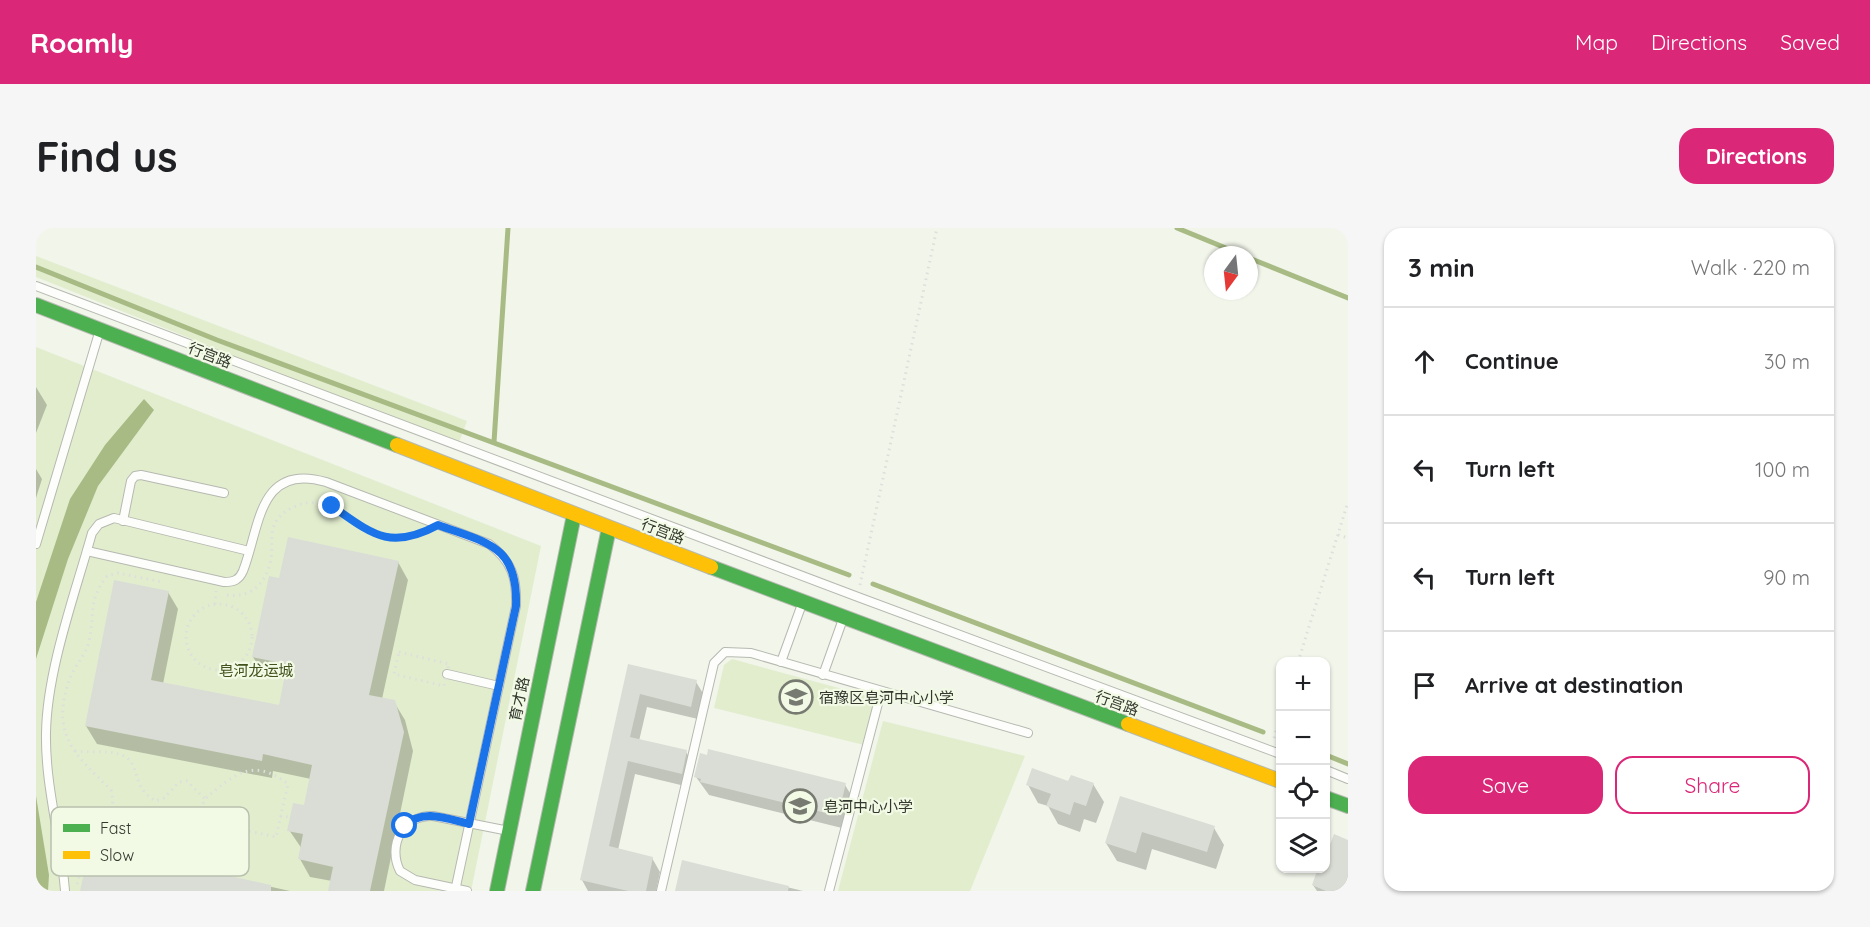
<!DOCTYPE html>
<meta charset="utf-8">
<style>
body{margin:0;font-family:Quicksand,"Noto Sans SC",sans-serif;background:#f6f6f6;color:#202124}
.controls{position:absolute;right:18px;bottom:18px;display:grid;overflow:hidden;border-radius:12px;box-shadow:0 2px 4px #0004}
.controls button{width:54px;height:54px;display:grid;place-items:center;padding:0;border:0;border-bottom:2px solid #e0e0e0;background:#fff;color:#202124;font:30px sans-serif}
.compass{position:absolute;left:1168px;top:18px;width:54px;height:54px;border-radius:50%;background:#fff;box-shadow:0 2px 4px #0004;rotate:195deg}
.stop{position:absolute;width:18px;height:18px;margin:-14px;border:4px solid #1a73e8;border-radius:50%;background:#fff}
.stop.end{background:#1a73e8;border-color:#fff;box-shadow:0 2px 6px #0008}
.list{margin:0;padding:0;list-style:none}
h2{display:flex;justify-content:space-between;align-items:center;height:78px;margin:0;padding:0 24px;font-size:26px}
h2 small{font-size:20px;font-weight:400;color:#757577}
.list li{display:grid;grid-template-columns:39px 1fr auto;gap:18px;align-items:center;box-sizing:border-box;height:108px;padding:0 24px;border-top:2px solid #e0e0e0}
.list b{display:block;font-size:22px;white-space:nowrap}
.list em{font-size:20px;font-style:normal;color:#757577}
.actions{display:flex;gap:12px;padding:18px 24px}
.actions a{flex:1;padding:14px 0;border:2px solid #db2777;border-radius:18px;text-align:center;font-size:21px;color:#db2777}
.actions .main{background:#db2777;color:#fff}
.icon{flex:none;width:33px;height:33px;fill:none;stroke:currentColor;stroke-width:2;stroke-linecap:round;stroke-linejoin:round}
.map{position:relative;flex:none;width:1312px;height:663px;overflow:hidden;border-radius:18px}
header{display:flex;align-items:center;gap:36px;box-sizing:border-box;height:84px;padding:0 30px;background:#db2777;color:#fff}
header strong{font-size:28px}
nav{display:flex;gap:33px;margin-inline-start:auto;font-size:21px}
.intro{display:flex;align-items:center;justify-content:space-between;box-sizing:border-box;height:144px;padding:0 36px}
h1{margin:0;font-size:42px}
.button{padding:15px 27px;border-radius:18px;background:#db2777;color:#fff;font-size:21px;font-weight:700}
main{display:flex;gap:36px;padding:0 36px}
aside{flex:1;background:#fff;border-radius:18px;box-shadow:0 2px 4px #0004}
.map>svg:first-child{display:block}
.green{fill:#e2edce}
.water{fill:#a8bb84}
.shadow{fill:#0003}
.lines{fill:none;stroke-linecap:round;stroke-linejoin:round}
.stream{stroke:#a8bb84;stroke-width:5}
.building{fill:#daddd5}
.lane-casing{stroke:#b6b9b0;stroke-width:10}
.fast-casing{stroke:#b6b9b0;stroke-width:16}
.slow-casing{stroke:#b6b9b0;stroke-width:16}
.path{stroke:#dddfdb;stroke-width:3;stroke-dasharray:1.5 4.5;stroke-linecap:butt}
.lane{stroke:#fdfefc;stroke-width:8}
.fast{stroke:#4caf50;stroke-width:14}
.slow{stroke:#ffc107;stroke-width:14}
.route{stroke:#1a73e8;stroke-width:8}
.labels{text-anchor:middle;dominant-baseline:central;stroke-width:4.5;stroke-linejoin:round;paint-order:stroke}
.street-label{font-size:15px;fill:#34382f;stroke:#f2fae5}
.park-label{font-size:15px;fill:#41521d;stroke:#f2fae5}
.poi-label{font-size:15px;fill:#34382f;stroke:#f2fae5;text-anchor:start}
.key{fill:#f2fae5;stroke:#b9c0ae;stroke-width:1.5}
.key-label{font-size:16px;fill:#34382f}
</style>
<header>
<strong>Roamly</strong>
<nav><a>Map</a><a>Directions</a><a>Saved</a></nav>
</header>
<div class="intro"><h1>Find us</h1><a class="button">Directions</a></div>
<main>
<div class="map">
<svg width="1312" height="663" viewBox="0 0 1312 663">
<rect width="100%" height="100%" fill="#f1f5ea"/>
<g class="green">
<path d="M0 28 431 193 422 217 0 49Z"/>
<path d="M0 119 505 318 435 663H0Z"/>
<path d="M696 431 832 468 838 477 828 517 678 480 688 437Z"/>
<path d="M847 493 989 528 934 663H802Z"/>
</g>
<g class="water">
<path d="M108 171 118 182 62 258 32 331 0 431V374L34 271 69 217Z"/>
<path d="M0 568 13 647 12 663H0Z"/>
</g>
<g class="shadow">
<path d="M0 159 11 177 0 205Z"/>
<path d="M0 241 6 251 0 270Z"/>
<path d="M362 334 372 352 346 471 358 474 369 492 377 523 348 663H294L296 653 274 649 264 631 266 621 253 602 269 579 275 551 237 543 236 550 61 516 50 498 132 364 142 381 127 456 244 479 250 451 227 446 217 429 244 352Z"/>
<path d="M593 438 660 454 668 467 662 491 611 479 603 513 650 524 658 537 653 559 599 546 582 622 616 630 624 644 620 663H552L546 652Z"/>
<path d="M660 549 809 557 817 570 810 601 673 567Z"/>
<path d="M1033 555 1057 556 1068 574 1060 595 1048 591 1044 604 1022 596 1012 578 1002 575 992 557Z"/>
<path d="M1085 570 1178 600 1188 617 1180 641 1116 621 1110 642 1081 633 1070 615Z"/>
<path d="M1299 608 1312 614V663H1281L1277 657 1290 640V630Z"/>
<path d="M55 619 254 663H45Z"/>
<path d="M648 634 767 663H642Z"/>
</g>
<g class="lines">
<g class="stream">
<path d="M1141 0 1207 27"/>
<path d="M1213 30 1312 70"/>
<path d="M0 39 181 112 813 347"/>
<path d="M458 214 472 0"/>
<path d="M837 356 1227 504"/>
<path d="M1290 527 1312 536"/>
</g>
</g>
<g class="building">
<path d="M252 309 363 333 333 467 359 472 368 504 334 663H292L297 639 262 631 267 606 251 603 257 575 268 577 276 537 227 526 226 533 49 498 78 352 133 363 115 452 243 477 251 436 216 429 233 348 243 350Z"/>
<path d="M592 436 661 452 655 479 604 466 594 509 651 522 646 546 592 533 573 618 617 629 610 663H592L544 652Z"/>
<path d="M672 521 810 555 802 588 664 554 665 551 658 549 664 525 671 527Z"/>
<path d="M996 540 1032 553 1035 547 1058 555 1050 578 1038 574 1034 587 1010 578 1015 566 990 557Z"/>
<path d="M1084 568 1179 598 1171 624 1106 604 1100 625 1069 615Z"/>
<path d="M1298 606 1312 612V663H1290L1276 657 1282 640H1290V627Z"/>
<path d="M54 617 235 657V663H44Z"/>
<path d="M646 632 753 658 752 663H639Z"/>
</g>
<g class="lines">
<g class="lane-casing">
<g id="lane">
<path d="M0 58 822 369 1244 526"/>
<path d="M87 293 95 253 99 248 105 247 188 265"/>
<path d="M0 316 63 105"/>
<path d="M51 323 188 354C198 354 203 352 207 343 224 300 222 234 290 254L453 316C476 333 481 350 480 378L419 663"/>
<path d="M745 434 766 376"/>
<path d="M411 446 463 458"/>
<path d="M787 447 807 391"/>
<path d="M1290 542 1312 551"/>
<path d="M29 663C25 610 9 558 10 505 11 442 39 366 56 305L63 296 78 290 213 323"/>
<path d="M431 663 379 652 364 643C351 617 367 587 397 588L473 603"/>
<path d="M625 663 678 435 689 424 715 425 992 505"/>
<path d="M793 663 845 464"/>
</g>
</g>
<g class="fast-casing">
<g id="fast">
<path d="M0 77 361 217"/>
<path d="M675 339 1092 496"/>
<path d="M1290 570 1312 578"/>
<path d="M461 663 538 287"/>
<path d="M497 663 573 300"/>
</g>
</g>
<g class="slow-casing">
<g id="slow">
<path d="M361 217 675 339"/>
<path d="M1092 496 1244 553"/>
</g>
</g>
<g class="path">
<path d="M1302 307 1312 310"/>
<path d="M824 357 901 0"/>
<path d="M191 367C214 370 228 357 234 336 240 311 226 293 260 278 306 258 334 334 387 305"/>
<path d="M179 376 180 363"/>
<circle cx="183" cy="409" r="33"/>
<path d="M363 424 413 436 408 458 358 446Z"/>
<path d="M1262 434 1312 274"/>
<path d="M1238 510 1244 489"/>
<path d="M39 523C53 525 70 522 83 526 107 533 93 559 120 573L128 570 143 554 151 553 169 571 162 587 164 609C183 626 193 608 212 603L240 609 252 556C217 529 198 546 169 571"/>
<path d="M244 588 253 589"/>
<path d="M41 656C45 643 47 628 52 615 60 594 83 591 75 562 37 525 14 505 34 450 39 437 50 427 53 413 59 385 52 372 71 348L82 345 126 354"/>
</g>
<use href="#lane" class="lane"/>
<use href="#fast" class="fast"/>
<use href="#slow" class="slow"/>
</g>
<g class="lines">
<path class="route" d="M296 278C336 306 354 323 402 297 451 315 482 317 480 378L433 596C412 591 386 580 369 598"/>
</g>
<defs>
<g id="school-ring" transform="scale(1.725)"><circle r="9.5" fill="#f2fae5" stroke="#767a70" stroke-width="1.5"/><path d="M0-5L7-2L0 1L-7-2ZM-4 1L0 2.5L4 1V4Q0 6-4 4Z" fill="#767a70"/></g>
</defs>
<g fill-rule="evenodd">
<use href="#school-ring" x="760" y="469"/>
<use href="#school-ring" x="764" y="578"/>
</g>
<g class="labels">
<g class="street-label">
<text transform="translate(174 127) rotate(21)">行宫路</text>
<text transform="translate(627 303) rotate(21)">行宫路</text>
<text transform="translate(483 471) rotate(-78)">育才路</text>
<text transform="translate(1081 475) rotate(20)">行宫路</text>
</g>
<g class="park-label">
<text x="220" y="442">皂河龙运城</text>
</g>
<g class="poi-label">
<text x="783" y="469">宿豫区皂河中心小学</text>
<text x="787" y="578">皂河中心小学</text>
</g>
</g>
<rect x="15" y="579" width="198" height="69" rx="9" class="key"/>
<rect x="27" y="596" width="27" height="8" fill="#4caf50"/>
<rect x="27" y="623" width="27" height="8" fill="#ffc107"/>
<g class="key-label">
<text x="64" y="606">Fast</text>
<text x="64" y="633">Slow</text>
</g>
</svg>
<div class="controls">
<button>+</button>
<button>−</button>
<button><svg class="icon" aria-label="locate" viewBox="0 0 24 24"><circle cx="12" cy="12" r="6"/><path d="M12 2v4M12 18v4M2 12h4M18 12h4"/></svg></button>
<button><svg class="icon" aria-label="layers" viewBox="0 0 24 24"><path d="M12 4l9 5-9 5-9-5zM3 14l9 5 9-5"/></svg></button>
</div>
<svg class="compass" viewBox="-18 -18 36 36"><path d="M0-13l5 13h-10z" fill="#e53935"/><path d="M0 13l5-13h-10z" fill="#757577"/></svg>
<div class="stop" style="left:369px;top:598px"></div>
<div class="stop end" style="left:296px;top:278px"></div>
</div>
<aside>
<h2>3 min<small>Walk · 220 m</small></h2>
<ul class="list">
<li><svg class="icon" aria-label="ahead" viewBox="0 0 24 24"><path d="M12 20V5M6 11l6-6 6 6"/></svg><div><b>Continue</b></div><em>30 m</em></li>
<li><svg class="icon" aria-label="left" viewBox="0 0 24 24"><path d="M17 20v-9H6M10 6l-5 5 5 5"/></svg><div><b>Turn left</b></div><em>100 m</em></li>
<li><svg class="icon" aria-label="left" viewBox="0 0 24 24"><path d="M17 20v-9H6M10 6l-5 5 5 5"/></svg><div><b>Turn left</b></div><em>90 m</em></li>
<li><svg class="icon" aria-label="arrive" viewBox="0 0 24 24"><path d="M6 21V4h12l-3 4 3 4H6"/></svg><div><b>Arrive at destination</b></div></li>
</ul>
<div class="actions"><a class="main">Save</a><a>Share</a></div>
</aside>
</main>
